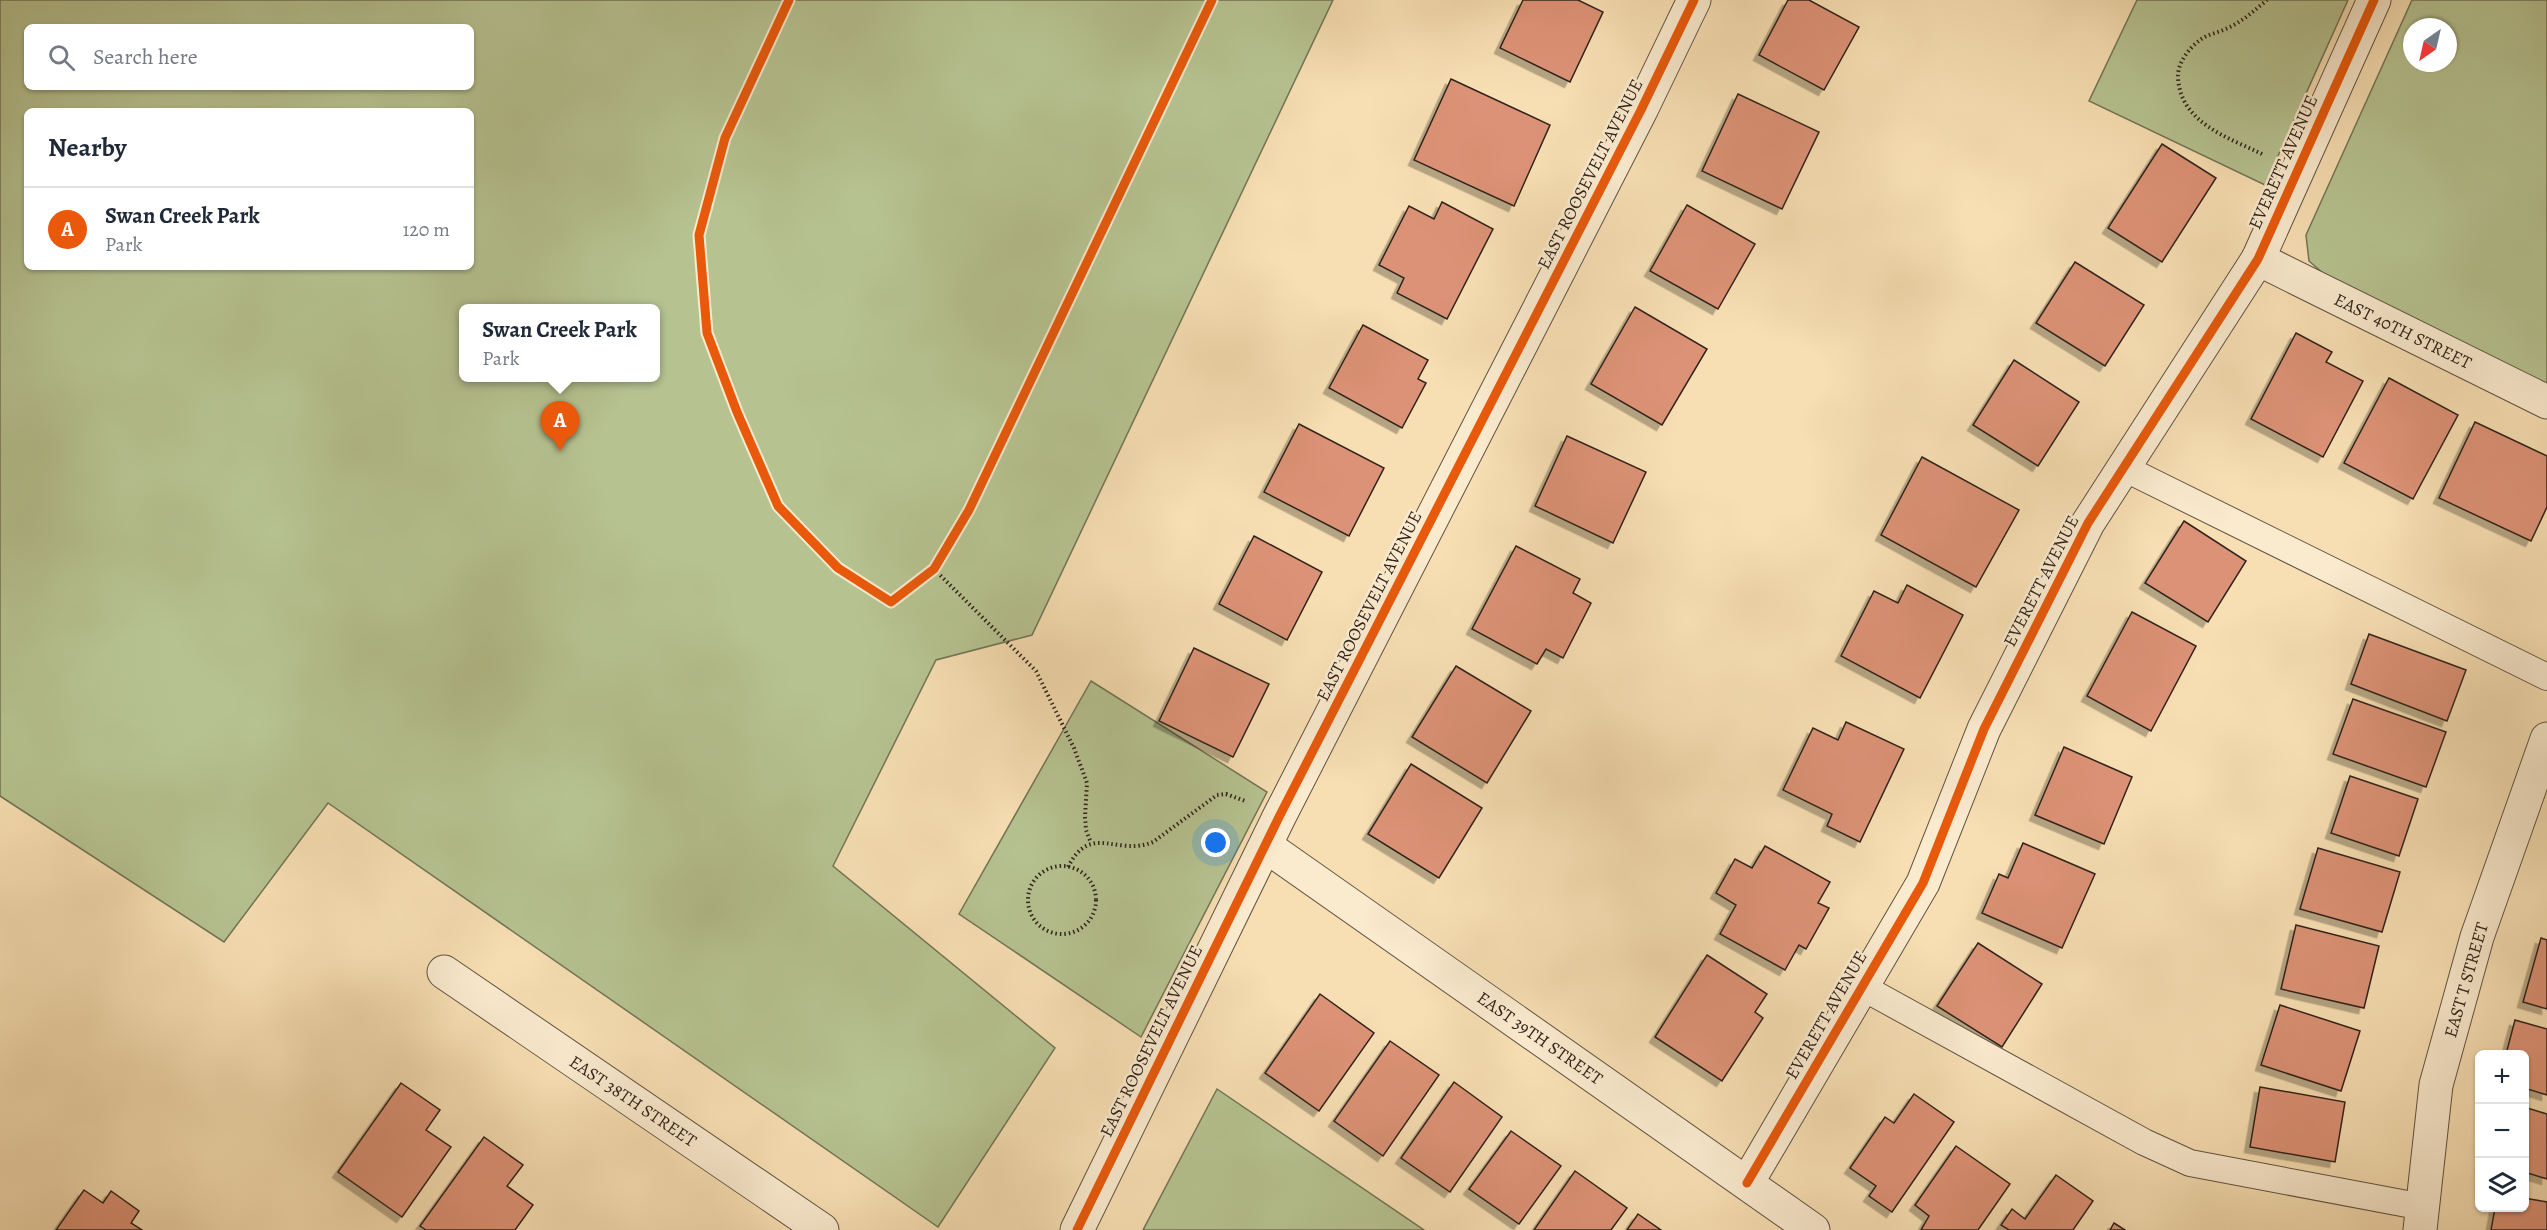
<!DOCTYPE html>
<meta charset="utf-8">
<style>
body{margin:0;font-family:Alegreya,serif;background:#f6f6f7;color:#1f2937}
.controls{position:absolute;right:18px;bottom:18px;display:grid;overflow:hidden;border-radius:9px;box-shadow:0 2px 4px #0004}
.controls button{width:54px;height:54px;display:grid;place-items:center;padding:0;border:0;border-bottom:2px solid #e0e1e3;background:#fff;color:#1f2937;font:30px sans-serif}
.compass{position:absolute;left:2403px;top:18px;width:54px;height:54px;border-radius:50%;background:#fff;box-shadow:0 2px 4px #0004;rotate:214deg}
.you{position:absolute;left:1216px;top:843px;width:21px;height:21px;margin:-15px;border:4px solid #fff;border-radius:50%;background:#1a73e8;box-shadow:0 0 0 9px #1a73e833}
.badge{display:grid;place-items:center;width:39px;height:39px;border-radius:50%;background:#ea580c;color:#fff;font-size:20px;font-weight:700}
.pin{position:absolute;translate:-50% -50px;filter:drop-shadow(0 2px 3px #0008)}
.pin::after{content:'';position:absolute;top:32px;width:21px;height:18px;background:inherit;clip-path:polygon(0 0,100% 0,50% 100%)}
.popup{position:absolute;left:459px;top:304px;width:201px;height:78px;box-sizing:border-box;display:grid;place-content:center;border-radius:9px;background:#fff;filter:drop-shadow(0 2px 4px #0005);font-size:20px;white-space:nowrap;color:#747a83}
.popup b{font-size:22px;color:#1f2937}
.popup::after{content:'';position:absolute;left:50%;top:100%;margin-left:-12px;border:12px solid transparent;border-top-color:#fff}
.list{margin:0;padding:0;list-style:none}
h2{display:flex;justify-content:space-between;align-items:center;height:78px;margin:0;padding:0 24px;font-size:26px}
h2 small{font-size:20px;font-weight:400;color:#747a83}
.list li{display:grid;grid-template-columns:39px 1fr auto;gap:18px;align-items:center;box-sizing:border-box;height:84px;padding:0 24px;border-top:2px solid #e0e1e3}
.list b{display:block;font-size:22px;white-space:nowrap}
.list p{margin:0;font-size:20px;white-space:nowrap;color:#747a83}
.list em{font-size:20px;font-style:normal;color:#747a83}
.icon{flex:none;width:33px;height:33px;fill:none;stroke:currentColor;stroke-width:2;stroke-linecap:round;stroke-linejoin:round}
.map{position:relative;flex:none;width:2547px;height:1230px;overflow:hidden}
.search{position:absolute;background:#fff;box-shadow:0 2px 4px #0004;left:24px;top:24px;width:450px;height:66px;display:flex;align-items:center;gap:15px;box-sizing:border-box;padding:0 21px;border-radius:9px;color:#747a83;font-size:22px}
.panel{position:absolute;background:#fff;box-shadow:0 2px 4px #0004;left:24px;top:108px;width:450px;height:162px;border-radius:9px}
.map>svg:first-child{display:block}
.green{fill:#b6c391;stroke:#737456;stroke-width:1.5;fill-rule:evenodd}
.building{fill:#dc9276;stroke:#30241c;stroke-width:1.5;filter:url(#shadow)}
.lines{fill:none;stroke-linecap:round;stroke-linejoin:round}
.service-casing{stroke:#625342;stroke-width:28}
.minor-casing{stroke:#625342;stroke-width:35}
.tertiary-casing{stroke:#625342;stroke-width:35}
.path{stroke:#30241c;stroke-width:4;stroke-dasharray:1.5 3;stroke-linecap:butt}
.service{stroke:#faeace;stroke-width:26}
.minor{stroke:#faeace;stroke-width:33}
.tertiary{stroke:#faeace;stroke-width:33}
.cycleway-casing{stroke:#faeace;stroke-width:13}
.cycleway{stroke:#e8590c;stroke-width:9}
.labels{text-anchor:middle;dominant-baseline:central;stroke-width:5;stroke-linejoin:round;paint-order:stroke}
.street-label{font-size:18px;fill:#30241c;stroke:#faeace}
</style>
<div class="map">
<svg width="2547" height="1230" viewBox="0 0 2547 1230">
<defs>
<filter id="shadow"><feDropShadow dx="-5.5" dy="5.5" stdDeviation="0" flood-color="#0004"/></filter>
</defs>
<rect width="100%" height="100%" fill="#f7dfb3"/>
<filter id="stains"><feTurbulence type="fractalNoise" baseFrequency=".00333" numOctaves="4"/><feColorMatrix values="0 0 0 0 .2 0 0 0 0 .09 0 0 0 0 .02 0 0 0 .5 -.17"/></filter>
<radialGradient id="worn" r=".72"><stop offset=".6" stop-color="#630" stop-opacity="0"/><stop offset="1" stop-color="#630" stop-opacity=".3"/></radialGradient>
<g class="green">
<path d="M0 0H1333L1032 635 936 660 833 866 1055 1048 938 1227 328 803 224 942 0 796ZM27 27H471V87H27ZM27 111H471V267H27ZM656 308V378H464V308Z"/>
<path d="M2137 0H2348L2265 185 2089 101Z"/>
<path d="M2412 0H2547V387L2325 275 2309 261 2306 235ZM2412 27H2448V63H2412Z"/>
<path d="M1091 681 1267 792 1141 1037 959 914Z"/>
<path d="M1217 1089 1424 1230H1143Z"/>
</g>
<g class="building">
<path d="M1523 0H1578L1603 12 1570 82 1500 48Z"/>
<path d="M1788 0H1809L1859 27 1824 90 1759 55Z"/>
<path d="M1451 79 1550 125 1514 206 1414 160Z"/>
<path d="M1738 94 1819 132 1782 209 1702 171Z"/>
<path d="M2162 144 2216 178 2162 262 2108 228Z"/>
<path d="M1442 202 1493 229 1447 319 1397 293 1404 278 1379 265 1409 206 1434 219Z"/>
<path d="M1687 205 1755 244 1718 309 1650 271Z"/>
<path d="M2075 262 2144 305 2105 366 2036 323Z"/>
<path d="M1635 307 1707 349 1662 425 1591 384Z"/>
<path d="M1363 325 1428 360 1418 379 1426 383 1402 428 1329 388Z"/>
<path d="M2296 333 2332 352 2326 362 2363 381 2323 457 2251 419Z"/>
<path d="M2014 360 2079 402 2038 466 1973 425Z"/>
<path d="M2389 378 2458 415 2413 499 2344 463Z"/>
<path d="M2475 422 2547 456V507L2531 541 2439 498Z"/>
<path d="M1299 424 1384 468 1349 536 1264 492Z"/>
<path d="M1567 436 1646 472 1613 543 1535 506Z"/>
<path d="M1922 457 2019 510 1976 587 1881 535Z"/>
<path d="M2184 521 2246 561 2208 622 2145 583Z"/>
<path d="M1254 536 1322 572 1287 640 1219 604Z"/>
<path d="M1516 546 1580 579 1573 593 1591 603 1563 658 1546 649 1537 664 1472 629Z"/>
<path d="M1907 585 1963 615 1920 698 1841 656 1874 591 1898 603Z"/>
<path d="M2132 612 2196 646 2151 731 2087 696Z"/>
<path d="M2369 634 2466 670 2447 721 2351 684Z"/>
<path d="M1194 648 1269 684 1233 757 1159 721Z"/>
<path d="M1456 666 1531 711 1487 783 1412 737Z"/>
<path d="M2353 699 2446 732 2426 787 2333 754Z"/>
<path d="M1846 722 1904 749 1860 842 1827 826 1832 814 1783 790 1813 728 1838 740Z"/>
<path d="M2064 747 2132 777 2104 844 2035 815Z"/>
<path d="M1411 764 1482 808 1439 878 1368 834Z"/>
<path d="M2350 776 2418 799 2399 856 2331 833Z"/>
<path d="M2023 843 2095 874 2062 948 1982 913 1999 874 2008 878Z"/>
<path d="M1765 846 1830 882 1818 903 1829 908 1806 949 1799 945 1785 970 1720 934 1736 905 1716 893 1735 859 1752 868Z"/>
<path d="M2318 848 2400 872 2382 932 2300 909Z"/>
<path d="M2296 925 2379 946 2364 1008 2281 989Z"/>
<path d="M2541 938 2547 940V1009L2523 1002Z"/>
<path d="M1978 943 2042 984 2002 1047 1937 1006Z"/>
<path d="M1707 955 1767 994 1755 1012 1763 1018 1722 1081 1655 1037Z"/>
<path d="M1320 994 1374 1033 1319 1111 1265 1073Z"/>
<path d="M2280 1005 2360 1031 2341 1091 2261 1065Z"/>
<path d="M2515 1020 2547 1029V1095L2524 1088V1054H2506Z"/>
<path d="M1390 1041 1439 1075 1383 1156 1334 1121Z"/>
<path d="M1454 1082 1502 1117 1450 1192 1401 1158Z"/>
<path d="M401 1083 440 1110 426 1130 451 1147 402 1217 338 1172Z"/>
<path d="M2260 1087 2345 1102 2335 1162 2250 1147Z"/>
<path d="M1914 1094 1954 1122 1892 1212 1869 1196 1876 1186 1850 1168 1885 1117 1894 1123Z"/>
<path d="M2524 1107 2547 1114V1179L2524 1172Z"/>
<path d="M1511 1131 1561 1166 1519 1224 1469 1189Z"/>
<path d="M484 1137 523 1165 507 1186 533 1205 515 1230H426L420 1226Z"/>
<path d="M1956 1146 2010 1184 1978 1230H1921L1929 1216 1915 1205Z"/>
<path d="M1575 1171 1627 1208 1611 1230H1534Z"/>
<path d="M2056 1175 2093 1201 2073 1230H2009L2001 1225 2012 1209 2025 1219Z"/>
<path d="M84 1190 103 1203 111 1191 139 1211 131 1223 142 1230H56Z"/>
<path d="M2524 1198 2547 1202V1230H2491L2495 1208H2524Z"/>
<path d="M1638 1214 1661 1230H1627Z"/>
<path d="M2114 1223 2125 1230H2110Z"/>
</g>
<g class="lines">
<g class="service-casing">
<g id="service">
<path d="M2124 468 2547 677"/>
<path d="M1862 987 2144 1142 2190 1163 2423 1207"/>
</g>
</g>
<g class="minor-casing">
<g id="minor">
<path d="M2258 259 2547 402"/>
<path d="M1266 846 1813 1230"/>
<path d="M444 972 822 1230"/>
<path d="M1747 1183 1923 883 1984 729 2088 523 2258 259 2374 0"/>
<path d="M2420 1230 2436 1085 2477 937 2547 739"/>
</g>
</g>
<g class="tertiary-casing">
<path id="tertiary" d="M1077 1230 1279 817 1641 110 1694 0"/>
</g>
<g class="path">
<path d="M2262 154C2227 137 2181 123 2178 78 2177 64 2188 49 2200 40 2208 34 2220 32 2230 27 2244 20 2255 10 2267 0"/>
<path d="M934 569 1036 671 1074 748 1087 783 1085 817 1086 830 1091 843"/>
<circle cx="1062" cy="900" r="34"/>
<path d="M1068 867C1091 822 1117 857 1153 842L1217 795 1226 794 1245 801"/>
</g>
<use href="#service" class="service"/>
<use href="#minor" class="minor"/>
<use href="#tertiary" class="tertiary"/>
<g class="cycleway-casing">
<g id="cycleway">
<path d="M789 0 725 138 699 235 707 333 737 412 778 506 838 568 891 602 934 569 969 510 1212 0"/>
<path d="M1747 1183 1923 883 1984 729 2088 523 2258 259 2374 0"/>
<path d="M1077 1230 1279 817 1641 110 1694 0"/>
</g>
</g>
<use href="#cycleway" class="cycleway"/>
</g>
<g class="labels">
<g class="street-label">
<text transform="translate(2283 162) rotate(-66)">EVERETT AVENUE</text>
<text transform="translate(1590 174) rotate(-63)">EAST ROOSEVELT AVENUE</text>
<text transform="translate(2403 331) rotate(26)">EAST 40TH STREET</text>
<text transform="translate(2041 581) rotate(-63)">EVERETT AVENUE</text>
<text transform="translate(1369 606) rotate(-63)">EAST ROOSEVELT AVENUE</text>
<text transform="translate(2466 980) rotate(-74)">EAST T STREET</text>
<text transform="translate(1826 1015) rotate(-60)">EVERETT AVENUE</text>
<text transform="translate(1540 1038) rotate(35)">EAST 39TH STREET</text>
<text transform="translate(1151 1041) rotate(-64)">EAST ROOSEVELT AVENUE</text>
<text transform="translate(633 1101) rotate(34)">EAST 38TH STREET</text>
</g>
</g>
<rect width="100%" height="100%" filter="url(#stains)"/>
<rect width="100%" height="100%" fill="url(#worn)"/>
</svg>
<div class="controls">
<button>+</button>
<button>−</button>
<button><svg class="icon" aria-label="layers" viewBox="0 0 24 24"><path d="M12 4l9 5-9 5-9-5zM3 14l9 5 9-5"/></svg></button>
</div>
<svg class="compass" viewBox="-18 -18 36 36"><path d="M0-13l5 13h-10z" fill="#e53935"/><path d="M0 13l5-13h-10z" fill="#747a83"/></svg>
<div class="you"></div>
<div class="pin badge" style="left:560px;top:451px">A</div>
<div class="popup"><b>Swan Creek Park</b>Park</div>
<div class="search"><svg class="icon" aria-label="search" viewBox="0 0 24 24"><circle cx="10" cy="10" r="6"/><path d="M15 15l6 6"/></svg>Search here</div>
<section class="panel">
<h2>Nearby<small></small></h2>
<ul class="list">
<li><span class="badge">A</span><div><b>Swan Creek Park</b><p>Park</p></div><em>120 m</em></li>
</ul>
</section>
</div>
